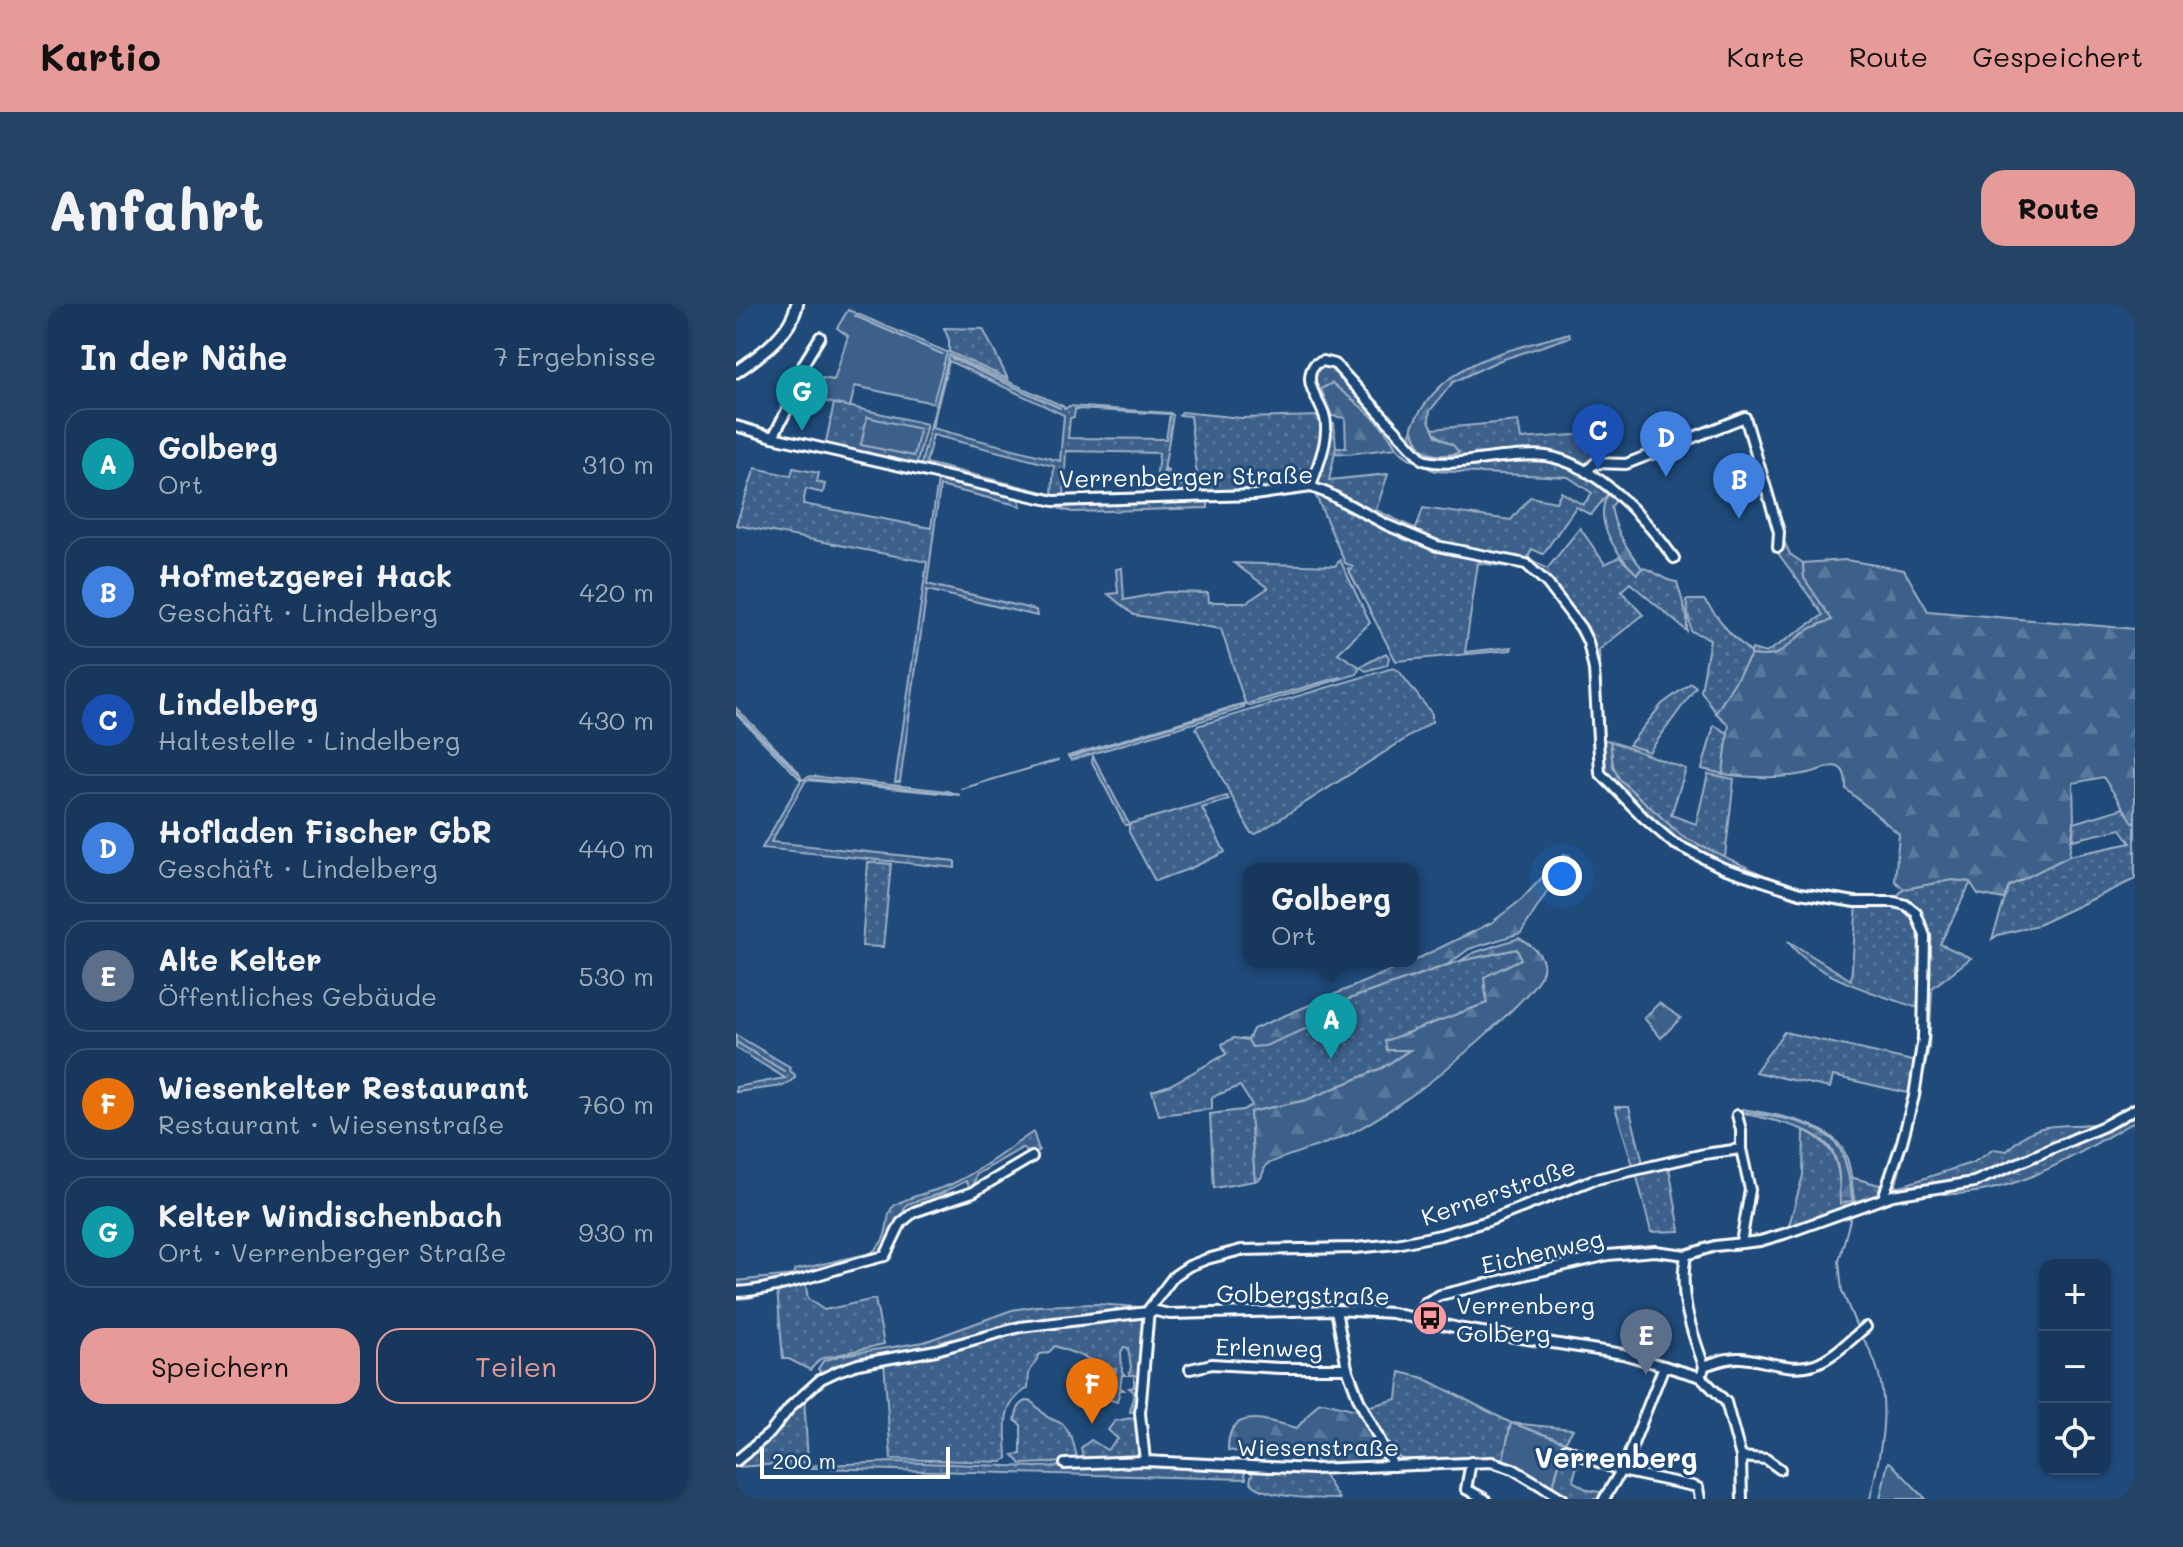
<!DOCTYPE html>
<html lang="de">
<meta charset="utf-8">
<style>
body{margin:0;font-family:Mali,sans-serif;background:#244365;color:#f1f3f6}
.controls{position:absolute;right:24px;bottom:24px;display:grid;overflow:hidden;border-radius:16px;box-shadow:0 2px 6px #0004}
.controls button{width:72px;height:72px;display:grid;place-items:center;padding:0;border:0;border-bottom:2px solid #365272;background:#17385c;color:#f1f3f6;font:40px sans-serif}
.scale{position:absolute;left:24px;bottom:20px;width:190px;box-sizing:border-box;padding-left:8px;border:4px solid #fff;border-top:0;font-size:22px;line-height:28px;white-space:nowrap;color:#fff;-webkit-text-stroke:6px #1f4a7a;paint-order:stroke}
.you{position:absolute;left:826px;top:572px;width:28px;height:28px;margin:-20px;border:6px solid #fff;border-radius:50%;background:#1a73e8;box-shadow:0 0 0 12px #1a73e833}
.badge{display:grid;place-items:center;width:52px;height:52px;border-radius:50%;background:#e69b98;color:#fff;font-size:26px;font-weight:700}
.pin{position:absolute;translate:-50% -66px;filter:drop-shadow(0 2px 4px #0008)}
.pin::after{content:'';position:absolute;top:42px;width:28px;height:24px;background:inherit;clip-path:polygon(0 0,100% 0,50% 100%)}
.popup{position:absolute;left:507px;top:559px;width:176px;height:104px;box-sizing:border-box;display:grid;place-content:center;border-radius:16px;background:#17385c;filter:drop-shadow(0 2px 6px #0005);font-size:26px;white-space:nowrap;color:#9eacbb}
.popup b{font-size:30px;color:#f1f3f6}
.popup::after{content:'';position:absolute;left:50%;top:100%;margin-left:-16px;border:16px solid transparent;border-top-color:#17385c}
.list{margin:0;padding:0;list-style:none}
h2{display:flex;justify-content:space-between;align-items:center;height:104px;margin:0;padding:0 32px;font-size:34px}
h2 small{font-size:26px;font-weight:400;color:#9eacbb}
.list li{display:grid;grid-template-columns:52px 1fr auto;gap:24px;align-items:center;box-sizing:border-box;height:112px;margin:0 16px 16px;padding:0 16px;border:2px solid #365272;border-radius:24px}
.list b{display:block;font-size:30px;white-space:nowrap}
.list p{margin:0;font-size:26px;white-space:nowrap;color:#9eacbb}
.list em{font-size:26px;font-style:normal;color:#9eacbb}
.actions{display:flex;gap:16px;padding:24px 32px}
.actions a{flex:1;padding:18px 0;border:2px solid #e69b98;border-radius:24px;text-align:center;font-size:28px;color:#e69b98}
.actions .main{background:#e69b98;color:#111}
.icon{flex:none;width:44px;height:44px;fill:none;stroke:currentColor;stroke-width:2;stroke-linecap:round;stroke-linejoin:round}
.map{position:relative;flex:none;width:1399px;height:1195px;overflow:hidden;border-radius:24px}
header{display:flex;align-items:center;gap:48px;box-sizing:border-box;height:112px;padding:0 40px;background:#e69b98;color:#111}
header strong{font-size:38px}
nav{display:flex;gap:44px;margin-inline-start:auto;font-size:28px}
.intro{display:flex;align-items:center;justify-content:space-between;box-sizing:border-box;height:192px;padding:0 48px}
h1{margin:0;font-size:56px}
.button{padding:20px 36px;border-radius:24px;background:#e69b98;color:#111;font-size:28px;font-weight:700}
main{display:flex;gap:48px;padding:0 48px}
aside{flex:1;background:#17385c;border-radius:24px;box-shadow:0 2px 6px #0004}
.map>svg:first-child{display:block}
.grass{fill:url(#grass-dots);stroke:#9eb0c5;stroke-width:2;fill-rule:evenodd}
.forest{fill:url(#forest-firs);stroke:#9eb0c5;stroke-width:2}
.garden{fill:#3c618b;stroke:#9eb0c5;stroke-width:2}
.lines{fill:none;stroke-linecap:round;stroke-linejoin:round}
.stream{stroke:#a3b5c8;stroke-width:2}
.minor-casing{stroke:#fff;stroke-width:14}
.major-casing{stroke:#fff;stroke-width:16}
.minor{stroke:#1f4a7a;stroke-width:8}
.major{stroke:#1f4a7a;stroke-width:10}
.labels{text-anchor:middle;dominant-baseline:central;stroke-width:6;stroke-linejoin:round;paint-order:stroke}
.street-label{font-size:24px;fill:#fff;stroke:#1f4a7a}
.poi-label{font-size:24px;fill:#fff;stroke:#1f4a7a;text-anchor:start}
.quarter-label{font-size:28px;font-weight:bold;fill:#fff;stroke:#1f4a7a}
</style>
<header>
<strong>Kartio</strong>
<nav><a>Karte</a><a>Route</a><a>Gespeichert</a></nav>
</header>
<div class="intro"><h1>Anfahrt</h1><a class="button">Route</a></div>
<main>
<aside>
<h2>In der Nähe<small>7 Ergebnisse</small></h2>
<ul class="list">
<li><span class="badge" style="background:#0f9aa8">A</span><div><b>Golberg</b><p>Ort</p></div><em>310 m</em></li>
<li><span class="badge" style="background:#3f7fe0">B</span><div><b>Hofmetzgerei Hack</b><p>Geschäft · Lindelberg</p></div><em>420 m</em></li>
<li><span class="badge" style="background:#1a4fb4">C</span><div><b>Lindelberg</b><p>Haltestelle · Lindelberg</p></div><em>430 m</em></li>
<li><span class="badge" style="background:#3f7fe0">D</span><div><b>Hofladen Fischer GbR</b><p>Geschäft · Lindelberg</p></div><em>440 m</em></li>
<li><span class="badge" style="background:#5c6f8a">E</span><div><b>Alte Kelter</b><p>Öffentliches Gebäude</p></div><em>530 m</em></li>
<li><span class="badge" style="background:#e8710a">F</span><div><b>Wiesenkelter Restaurant</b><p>Restaurant · Wiesenstraße</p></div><em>760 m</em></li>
<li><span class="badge" style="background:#0f9aa8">G</span><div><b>Kelter Windischenbach</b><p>Ort · Verrenberger Straße</p></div><em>930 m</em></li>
</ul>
<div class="actions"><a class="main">Speichern</a><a>Teilen</a></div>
</aside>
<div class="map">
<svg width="1399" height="1195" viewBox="0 0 1399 1195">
<defs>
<pattern id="grass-dots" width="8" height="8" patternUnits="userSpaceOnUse" patternTransform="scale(2)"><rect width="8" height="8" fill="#3c618b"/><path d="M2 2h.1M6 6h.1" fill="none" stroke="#59799c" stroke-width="1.8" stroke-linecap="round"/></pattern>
<pattern id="forest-firs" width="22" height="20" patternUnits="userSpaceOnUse" patternTransform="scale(2)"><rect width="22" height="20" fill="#3c618b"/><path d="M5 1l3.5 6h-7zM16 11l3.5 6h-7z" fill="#59799c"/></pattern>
</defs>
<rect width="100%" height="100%" fill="#1f4a7a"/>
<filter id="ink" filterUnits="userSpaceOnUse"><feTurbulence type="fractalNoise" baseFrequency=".0125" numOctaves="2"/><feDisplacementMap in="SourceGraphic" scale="16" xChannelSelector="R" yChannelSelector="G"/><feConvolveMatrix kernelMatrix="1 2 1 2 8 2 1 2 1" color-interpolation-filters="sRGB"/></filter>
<g filter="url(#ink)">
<g class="grass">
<path d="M208 24 247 25 272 75 213 48V36Z"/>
<path d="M213 51 327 102 329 105 333 102 434 109 437 111 424 191 317 194 184 164ZM213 57 328 111 324 157 196 124ZM339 105 434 110 430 135 332 134 334 114 338 113ZM197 131 318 162 316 190 190 159ZM330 147 423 149 419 190 328 193Z"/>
<path d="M582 60 598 63 641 111 637 114 596 79 586 85 596 112H591C583 95 571 77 582 60Z"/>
<path d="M98 99 191 120 181 159 176 162 89 143Z"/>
<path d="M446 108 505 114 586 112 588 132 573 180 518 189 427 192 430 165 445 181 462 180 454 112 443 111Z"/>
<path d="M782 117 785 135 863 129C861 142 861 158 846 163L822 153 703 157 687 153 674 136 676 122C682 149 696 157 722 149 715 138 703 135 695 125Z"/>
<path d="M592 118 598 119 600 144 593 176 652 170 640 206 680 225 687 204 775 216 794 193 820 198 825 188 847 201 856 189 832 173 699 167C682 159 663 152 655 135L659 131 687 158 799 153 834 161 874 187 855 211 840 203 807 250 796 245 792 253 811 265 844 224 869 260 883 253 901 270 906 264C919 265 927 278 941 278L951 313V327L894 279 885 287 907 311 863 346 867 432 863 430 861 366 855 338 791 258 714 244 654 220 590 187 581 180 580 175Z"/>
<path d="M19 164 55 172 57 164 83 169 81 178 89 180 87 189 70 185 67 200 195 224 202 176 209 174 282 192 285 202 204 182 191 280 300 306 301 312 191 286 164 478H159L191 258 0 221Z"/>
<path d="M582 188 700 243 721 250 785 261 787 265 742 259 729 348 776 343 775 346 660 357 612 265 616 266 617 263 609 259 580 192Z"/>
<path d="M291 193 472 196V204L336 208 289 195Z"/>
<path d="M1046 233 1054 250 1067 259 1068 274 1097 316C1084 320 1072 325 1061 334 1045 349 1039 355 1015 351L980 409 965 387 974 335 955 327 950 296H968L994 329 1015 349 1016 345 1030 349 1087 311 1042 249Z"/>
<path d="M604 256 634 319 602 349 624 363 650 349 653 354 651 361 630 367 624 363 621 370 515 402 509 399 508 404 335 456 332 452 509 399 485 325 398 311 372 290 382 289 380 265 386 264 388 296 430 288 472 289 473 298H511L532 284 498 259 599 262Z"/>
<path d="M657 364 663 367 696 410V418L520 530 515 529 460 425 461 422Z"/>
<path d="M955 379 960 383 913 448 893 441 926 400Z"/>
<path d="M0 404 62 467 66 476 75 472 211 487 224 491 70 476 35 538 219 557V564L26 544 65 476 0 410Z"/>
<path d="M978 421 992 429 987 470 966 465Z"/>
<path d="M874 437 950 465 935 511 960 520 972 470 998 475 989 553 947 533 883 475 877 462Z"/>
<path d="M357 452 393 520 491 492 493 496 466 504 489 548 453 565 419 577 393 528V521H389L356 458Z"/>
<path d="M1388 504 1399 521V575L1302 621 1262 631 1256 635 1273 582 1333 552 1395 539 1385 525 1337 536 1338 519Z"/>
<path d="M132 558 155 560 147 643 126 642Z"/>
<path d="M1216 576 1235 578 1204 640 1235 654 1195 685 1192 682C1191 652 1196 604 1159 594L1168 585Z"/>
<path d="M1121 600C1135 600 1153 597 1166 602 1196 614 1187 676 1187 703L1182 704C1143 691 1075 672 1052 637L1115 676Z"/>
<path d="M781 645 785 655 751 699 650 737 675 745 646 764 571 796 514 808 519 877 478 884 474 810 507 806 516 801 504 782 476 793V805L423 811 416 787 434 781 490 750 486 740 498 734 512 736 516 743 591 716 604 698 724 657Z"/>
<path d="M1196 688 1193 744 1172 836 1159 884 1238 858 1258 845 1271 847C1303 812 1325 825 1367 819L1238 875 1158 888 1154 886 1189 736 1192 693Z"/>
<path d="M1048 728 1181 758 1176 790 1097 772 1094 784 1019 768Z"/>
<path d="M0 731 54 763 53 766 59 771V774L47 782 0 788V783L49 774 0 744Z"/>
<path d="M879 803H893L907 859 897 861Z"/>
<path d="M1399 808V817C1337 852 1280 892 1206 890Z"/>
<path d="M1068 826C1104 844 1102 862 1105 899L1118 896 1114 873 1147 882 1141 893 1052 925 1067 871Z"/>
<path d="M297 828 303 846 296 851 286 844 240 871 238 883 235 885 230 877 204 890 171 900 150 942 143 950 54 978 0 986V977L57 971 59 966 135 949C159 931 146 910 159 901 173 892 202 887 218 879 246 866 272 845 297 828Z"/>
<path d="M933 863 944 927 915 928 900 869Z"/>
<path d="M69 977 72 995 88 1006 139 995 148 1040 84 1055 74 1066 53 1055H47L41 985 14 994 0 995V990Z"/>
<path d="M359 1000 403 1003 404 1007 283 1020 200 1043 104 1061 87 1071 82 1065 87 1057 106 1051 188 1038 276 1006 300 1002Z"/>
<path d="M387 1013H404L408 1016 401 1107 394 1108 398 1088 393 1084 398 1083V1071H393L395 1063 392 1044 388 1043 385 1048 386 1068 389 1071H386L384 1083 388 1086H384L381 1098 366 1093 367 1090 370 1091 380 1065 319 1042 312 1049 304 1050 293 1069 292 1084C263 1102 270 1124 271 1154L266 1158 155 1155 148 1057 292 1025Z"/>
<path d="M664 1068 688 1074 775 1119 837 1125 829 1138 775 1119 767 1156 673 1159 654 1148 631 1103 661 1095Z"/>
<path d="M68 1093 72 1158 0 1163 35 1133Z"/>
<path d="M294 1096 311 1113 327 1120 336 1134 341 1153 337 1158 285 1160 277 1151 285 1150V1121L279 1116C281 1106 283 1098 294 1096Z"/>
<path d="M402 1113 405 1154 352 1158 347 1154 345 1144 355 1136 371 1146 382 1135 372 1126 379 1117Z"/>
<path d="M827 1147 843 1153 837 1177 852 1186 869 1189 865 1195H832L816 1185Z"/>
<path d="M158 1158 299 1163 405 1160 508 1166 510 1175 42 1163Z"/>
<path d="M517 1165 585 1167 603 1195C583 1195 524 1194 514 1177Z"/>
</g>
<g class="forest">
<path d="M833 29 834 33 762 57 717 78 694 107 693 116 700 132 718 142 723 149C696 155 682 150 676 122 709 54 768 49 833 29Z"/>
<path d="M596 79C618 98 648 117 660 144L612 150 599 149 600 144H610L609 114 596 112 585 85Z"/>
<path d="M874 187 881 195 875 203C879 226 891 246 906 264L901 270C881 251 854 215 874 187Z"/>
<path d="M1110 256 1168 266 1192 307 1399 325V521L1367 473 1337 479 1338 519 1333 552 1273 582 1268 595 1242 590 1234 578 1216 576 1168 585 1159 577 1163 530 1110 485C1110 478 1110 466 1102 463 1095 460 1084 466 1077 468 1049 475 1015 474 987 470L993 421 980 409 1015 351C1039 355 1045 349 1061 334 1072 325 1083 320 1096 316L1068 274 1067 259Z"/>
<path d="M869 436 874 437 877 462 883 475 947 533 1040 577 1038 581 988 563 939 536 868 469 865 439Z"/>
<path d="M828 550 834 552 785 629 733 645 711 661 604 698 591 716 529 742 516 743 512 736 517 725 677 657 755 619 785 596Z"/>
<path d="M783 634C795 641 810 651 807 666 802 690 703 772 679 789 657 804 635 820 611 831 585 843 556 848 530 861L525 874 519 877 514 808 571 796 646 764 674 746H651L649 737 751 699 748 673 785 655 781 645 724 657 737 649Z"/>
<path d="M923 699 945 714 925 734 908 714Z"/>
<path d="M1006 805C1036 810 1091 817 1108 847 1115 860 1116 881 1118 896L1104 900C1103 883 1105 864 1097 849 1085 823 1032 816 1006 809Z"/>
<path d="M588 1098 625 1107 646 1150 643 1159 585 1162C557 1127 526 1154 492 1146 491 1100 533 1117 561 1124L582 1099Z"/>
</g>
<g class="garden">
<path d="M112 6 211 48 197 99 119 82 114 103 82 96 86 74 98 76 112 32 101 24Z"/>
<path d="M131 113 184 125 178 152 125 141Z"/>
<path d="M775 1119 829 1138 816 1185 767 1156Z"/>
<path d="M1152 1158 1155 1159 1190 1195H1144Z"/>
</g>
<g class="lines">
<g class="stream">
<path d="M119 12 206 50"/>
<path d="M215 54 324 104"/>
<path d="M514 399 604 373"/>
<path d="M0 408 63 470"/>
<path d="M333 453 507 401"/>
<path d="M74 475 211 489"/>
<path d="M225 485 322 456"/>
<path d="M1184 610 1189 622"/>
<path d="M1192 660 1193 682"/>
<path d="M1191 726 1194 692"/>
<path d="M0 738 48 767"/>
<path d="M1009 808C1039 813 1092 817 1106 849 1113 865 1114 883 1117 899"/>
<path d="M1115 912 1103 957 1106 987 1122 1026"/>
<path d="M1125 1031C1160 1083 1147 1138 1134 1195"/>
</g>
<g class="minor-casing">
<g id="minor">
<path d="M0 122 37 133 318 197 518 191 575 183 591 189 651 221 701 242 790 260 811 279 845 324 852 338 858 366 864 469 908 514 937 539 987 564 1064 589 1119 598H1158L1170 601 1180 609 1189 632 1187 734 1178 792 1166 838 1147 894"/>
<path d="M37 133 54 100 68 59 84 33"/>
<path d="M850 168 859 159 890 160 1009 113 1043 228 1042 243"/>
<path d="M575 183C581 162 594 136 589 114 584 95 565 79 579 60L587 57 599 60 687 156C711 163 742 155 767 153 781 152 796 150 810 152 861 160 909 214 938 254"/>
<path d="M1001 811 1005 826V845"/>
<path d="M950 951 979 942 1024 937 1048 930 1157 891 1238 878 1368 822 1399 805"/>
<path d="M950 951C942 990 955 1025 968 1062L967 1067"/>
<path d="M0 988C51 985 99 963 149 952L165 919 178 908 237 888 296 853"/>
<path d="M600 1006 611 1064 623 1096 657 1162"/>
<path d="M680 1013 689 999 704 991 872 951 919 947 950 951"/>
<path d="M968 1062C980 1058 992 1053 1005 1054 1030 1056 1054 1068 1079 1060 1098 1053 1115 1035 1130 1023"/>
<path d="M454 1065 476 1060 544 1064H611"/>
<path d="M830 1145 885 1167 957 1182 962 1184 964 1195"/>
<path d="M1005 1153 1030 1155 1044 1165"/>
<path d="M0 1157 34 1129 56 1101 85 1075 102 1067 122 1060 200 1046 284 1023 420 1007 434 1010 600 1006 656 1009 727 1025 887 1050 965 1073 990 1098 1005 1153 1006 1195"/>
<path d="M409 1157 404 1109 413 1005 438 972 453 962 471 955 505 946 619 944 660 940 704 931 752 917 856 876 968 850 1005 845 1014 886 1005 939"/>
<path d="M735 1158 730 1185 749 1195"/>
<path d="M329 1160 409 1157 577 1165 756 1158 777 1165 827 1195"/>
<path d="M868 1195 889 1160 928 1062"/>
</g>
</g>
<g class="major-casing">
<path id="major" d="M0 68C24 51 55 30 61 0"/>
</g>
<use href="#minor" class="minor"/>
<use href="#major" class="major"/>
</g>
</g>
<defs>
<g id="bus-disc" transform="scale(1.8)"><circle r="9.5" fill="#ff9aa2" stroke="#1f4a7a"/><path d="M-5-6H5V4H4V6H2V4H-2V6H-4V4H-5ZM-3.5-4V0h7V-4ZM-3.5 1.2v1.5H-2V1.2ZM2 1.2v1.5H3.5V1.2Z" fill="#111"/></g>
</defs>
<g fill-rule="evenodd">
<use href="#bus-disc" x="694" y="1014"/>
</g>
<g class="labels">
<g class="street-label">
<text transform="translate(450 172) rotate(-1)">Verrenberger Straße</text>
<text transform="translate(762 887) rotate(-19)">Kernerstraße</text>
<text transform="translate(806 947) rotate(-13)">Eichenweg</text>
<text transform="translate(567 990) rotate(1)">Golbergstraße</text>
<text transform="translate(533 1043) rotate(1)">Erlenweg</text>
<text x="582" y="1142">Wiesenstraße</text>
</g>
<g class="poi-label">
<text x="720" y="1000">Verrenberg<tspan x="720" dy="28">Golberg</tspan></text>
</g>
<g class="quarter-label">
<text x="880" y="1153">Verrenberg</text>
</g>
</g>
</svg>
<div class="controls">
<button>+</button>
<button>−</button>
<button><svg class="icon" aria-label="locate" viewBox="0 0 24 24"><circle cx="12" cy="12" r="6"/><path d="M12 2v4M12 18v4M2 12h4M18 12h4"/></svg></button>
</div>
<div class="scale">200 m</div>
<div class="you"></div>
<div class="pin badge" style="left:595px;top:755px;background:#0f9aa8">A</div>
<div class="popup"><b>Golberg</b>Ort</div>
<div class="pin badge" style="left:1003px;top:215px;background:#3f7fe0">B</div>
<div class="pin badge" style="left:862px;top:166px;background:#1a4fb4">C</div>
<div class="pin badge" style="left:930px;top:173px;background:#3f7fe0">D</div>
<div class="pin badge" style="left:910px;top:1071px;background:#5c6f8a">E</div>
<div class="pin badge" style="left:356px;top:1120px;background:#e8710a">F</div>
<div class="pin badge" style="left:66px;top:127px;background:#0f9aa8">G</div>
</div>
</main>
